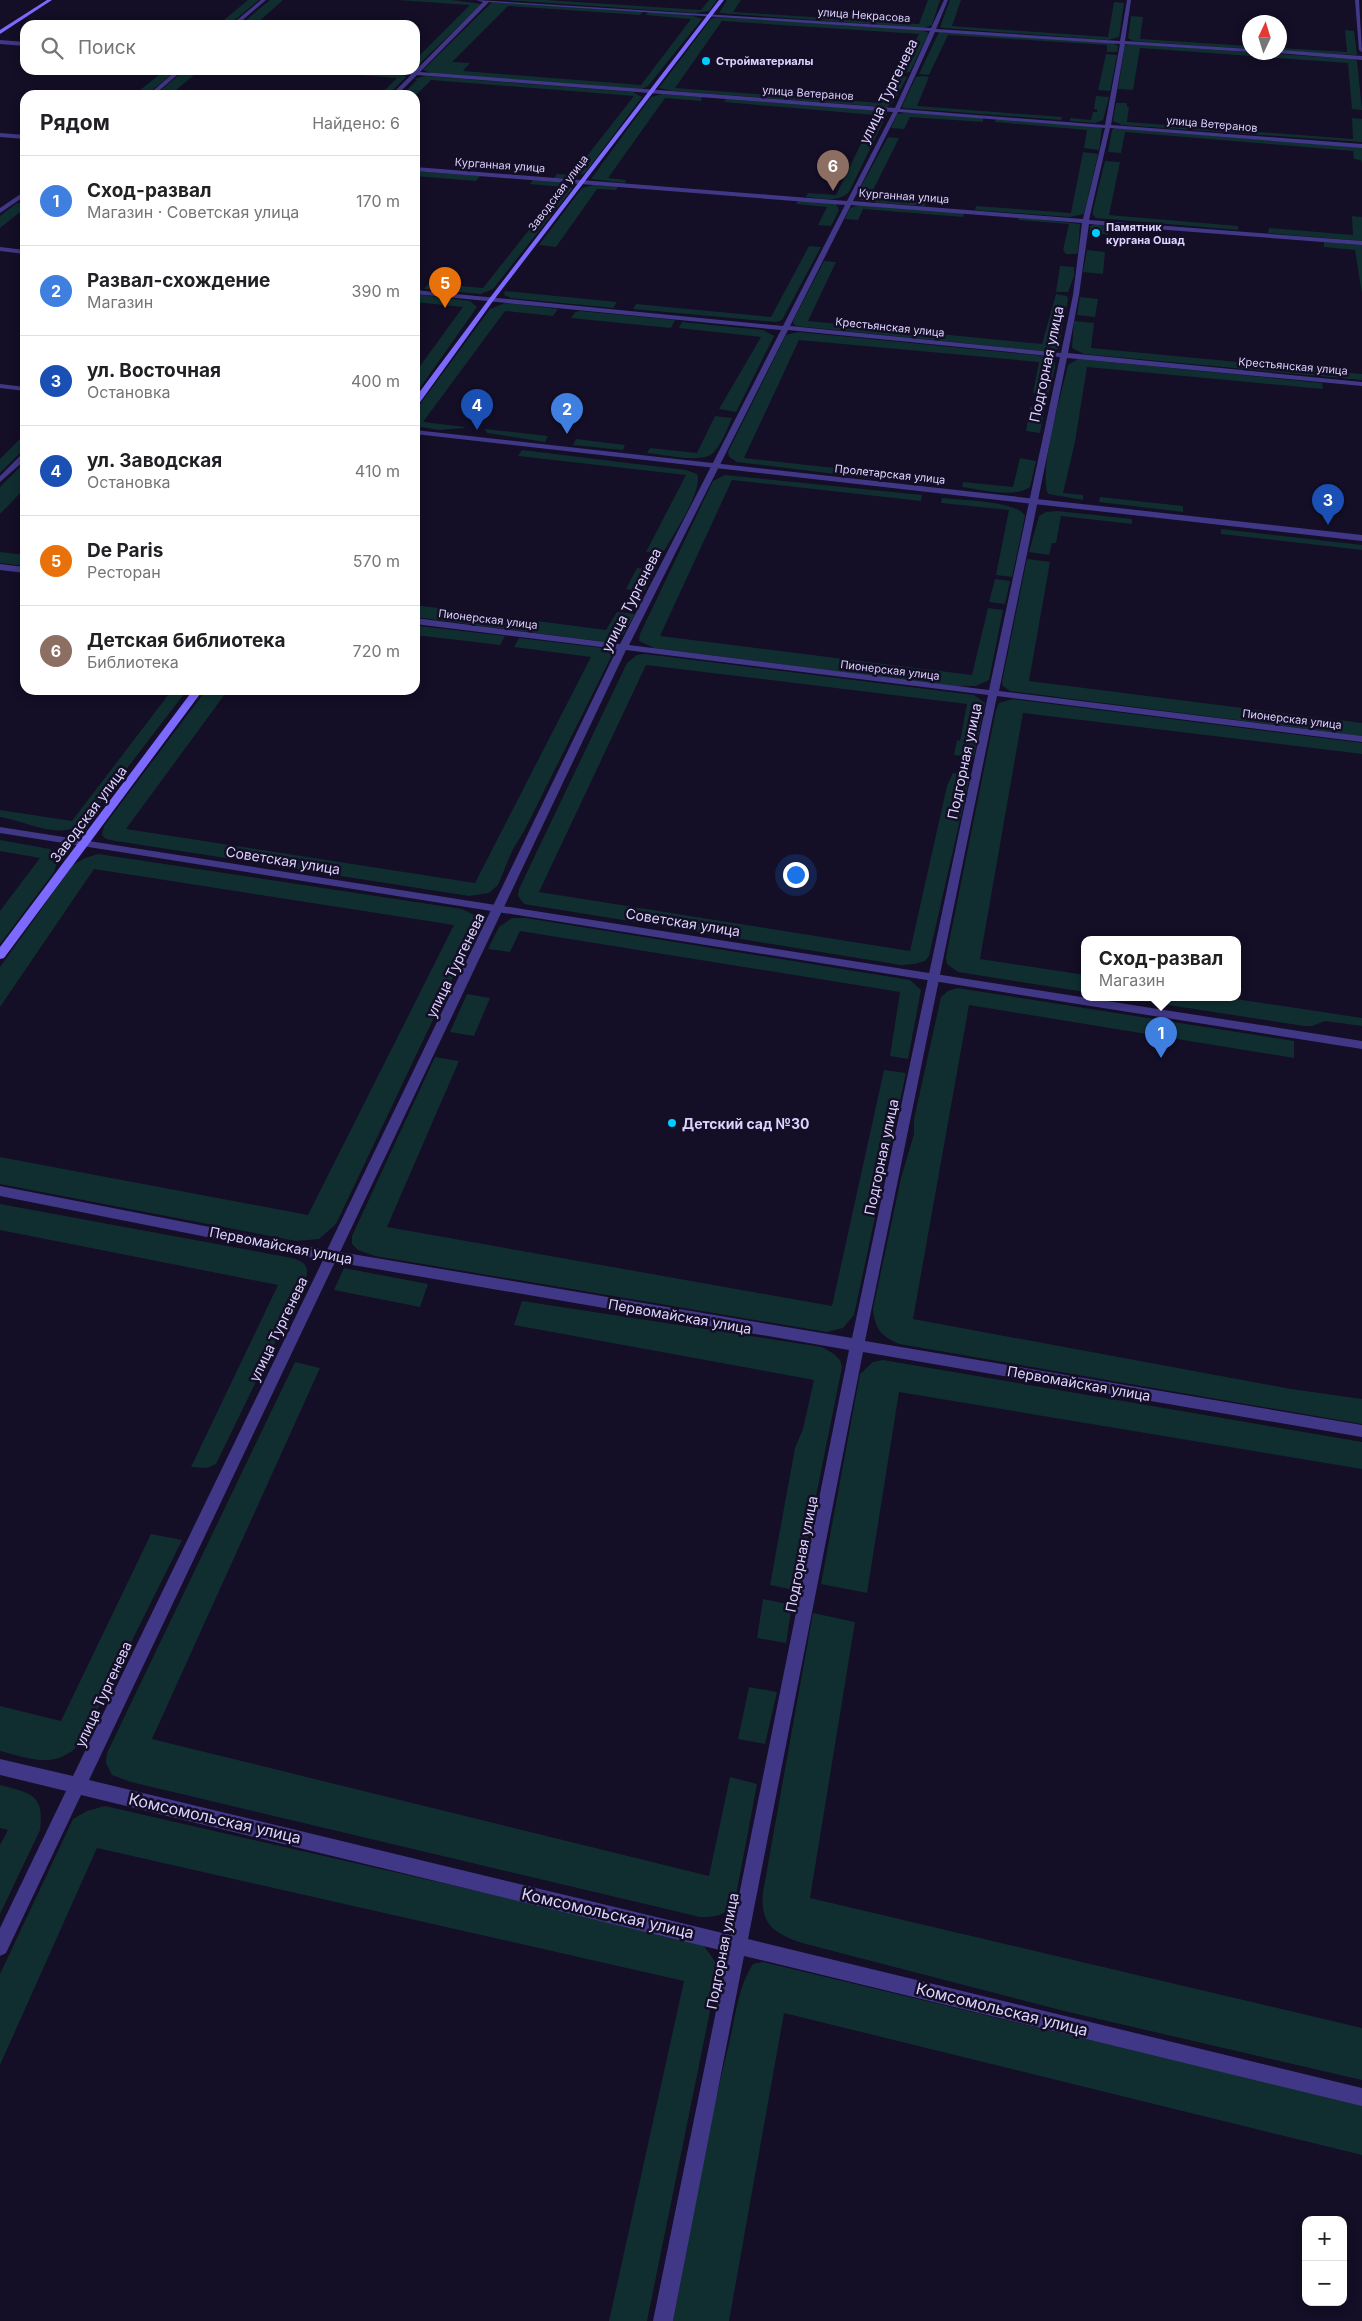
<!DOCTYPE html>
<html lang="ru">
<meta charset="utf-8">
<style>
body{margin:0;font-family:Inter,sans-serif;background:#f6f6f6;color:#202124}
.controls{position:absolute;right:15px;bottom:15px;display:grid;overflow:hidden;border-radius:10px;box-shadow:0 2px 12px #0003}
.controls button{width:45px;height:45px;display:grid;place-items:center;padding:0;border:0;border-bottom:1px solid #e0e0e0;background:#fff;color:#202124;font:25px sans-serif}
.compass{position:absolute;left:1242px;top:15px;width:45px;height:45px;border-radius:50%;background:#fff;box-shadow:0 2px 12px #0003;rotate:4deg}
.you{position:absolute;left:795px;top:874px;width:18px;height:18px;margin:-12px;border:4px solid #fff;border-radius:50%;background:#1a73e8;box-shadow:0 0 0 8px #1a73e833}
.badge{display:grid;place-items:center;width:32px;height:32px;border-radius:50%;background:#126e86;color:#fff;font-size:16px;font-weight:700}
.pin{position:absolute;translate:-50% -41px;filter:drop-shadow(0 1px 2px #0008)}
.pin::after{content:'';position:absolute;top:26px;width:18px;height:15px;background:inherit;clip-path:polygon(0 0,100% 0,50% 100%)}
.popup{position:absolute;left:1081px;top:936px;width:160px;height:65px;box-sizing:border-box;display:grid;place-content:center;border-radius:10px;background:#fff;filter:drop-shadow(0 1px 4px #0005);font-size:16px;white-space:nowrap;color:#757577}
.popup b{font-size:19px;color:#202124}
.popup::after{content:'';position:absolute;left:50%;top:100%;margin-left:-10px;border:10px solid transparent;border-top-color:#fff}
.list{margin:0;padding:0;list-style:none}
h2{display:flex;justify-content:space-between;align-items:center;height:65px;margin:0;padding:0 20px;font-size:21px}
h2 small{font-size:16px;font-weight:400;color:#757577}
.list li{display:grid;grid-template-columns:32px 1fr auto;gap:15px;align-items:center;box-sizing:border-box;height:90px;padding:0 20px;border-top:1px solid #e0e0e0}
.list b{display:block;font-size:19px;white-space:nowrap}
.list p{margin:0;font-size:16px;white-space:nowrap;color:#757577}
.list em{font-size:16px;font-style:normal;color:#757577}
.icon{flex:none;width:28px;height:28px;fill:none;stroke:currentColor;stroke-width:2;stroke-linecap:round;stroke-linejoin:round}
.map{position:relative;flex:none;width:1362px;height:2321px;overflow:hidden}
.search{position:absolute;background:#fff;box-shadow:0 2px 12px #0003;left:20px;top:20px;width:400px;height:55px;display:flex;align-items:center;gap:12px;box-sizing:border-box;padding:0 18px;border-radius:15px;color:#757577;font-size:19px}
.panel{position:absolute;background:#fff;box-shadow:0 2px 12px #0003;left:20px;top:90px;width:400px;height:605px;border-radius:15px}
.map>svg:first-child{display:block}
.green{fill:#102e30}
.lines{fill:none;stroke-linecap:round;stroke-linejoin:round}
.minor{fill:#413787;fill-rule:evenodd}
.tertiary{fill:#413787;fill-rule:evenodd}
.secondary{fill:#7c6aff;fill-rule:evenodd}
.poi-dot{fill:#00ccfe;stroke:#140e26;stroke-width:2}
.labels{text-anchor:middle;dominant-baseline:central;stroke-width:5;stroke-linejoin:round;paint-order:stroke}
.far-street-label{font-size:11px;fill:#dcd3ff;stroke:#140e26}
.far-poi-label{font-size:11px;font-weight:bold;fill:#dcd3ff;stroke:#140e26;text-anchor:start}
.street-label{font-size:14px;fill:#dcd3ff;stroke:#140e26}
.poi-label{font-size:14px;font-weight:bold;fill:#dcd3ff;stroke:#140e26;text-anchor:start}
.near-street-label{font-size:16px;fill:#dcd3ff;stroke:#140e26}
</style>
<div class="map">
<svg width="1362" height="2321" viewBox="0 0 1362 2321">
<rect width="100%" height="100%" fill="#140e26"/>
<g class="green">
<path d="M248 0H259L229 25H218Z"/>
<path d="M270 0H283L255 25H240Z"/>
<path d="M397 0H452L482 4 415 68V60L470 5Z"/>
<path d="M503 0H546L701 10 709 0H717L709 11 696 13Z"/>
<path d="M727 0H741L733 12 919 24 928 0H940L932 25 924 28 719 13Z"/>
<path d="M950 0H961L952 26 1108 37 1114 2 1124 3 1119 37 1108 40 943 28 940 27Z"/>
<path d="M492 2 643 12 640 15 508 6 452 62 470 63 463 71 641 85 691 19 646 15 648 12 690 15 702 19 648 86 642 89 433 74 423 70Z"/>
<path d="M1131 16 1143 17 1140 39 1249 46V49L1133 41 1128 38Z"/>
<path d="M716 17 921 30 929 33 910 72 897 74 919 34 722 21 675 88 882 103 898 75 907 77 895 100 887 107 673 91 659 88 711 19Z"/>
<path d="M1345 30 1354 31 1357 55 1280 51V48L1347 52Z"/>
<path d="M939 32 1113 43 1118 46 1117 52H1107V45L948 35 929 75 919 74Z"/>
<path d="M1129 44 1353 59 1357 61 1362 110 1352 109 1348 63 1140 48 1133 90 1118 89 1125 45Z"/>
<path d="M1106 54 1117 55 1110 91 1098 90Z"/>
<path d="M165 70H177L146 95H134Z"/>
<path d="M185 70H200L170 95H155Z"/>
<path d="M295 70C313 70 396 68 406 77L388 95H380L397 78Z"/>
<path d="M425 76 633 92 642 97 585 173 573 178H554L557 174 572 175 634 96 431 80 415 96 398 95 403 90H407L417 80 414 79Z"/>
<path d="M923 76 929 77 917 106 1062 117 1061 120 903 108 902 106 916 77Z"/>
<path d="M662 94 702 97 701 101 665 98 608 178 626 180 625 183 591 179 651 97Z"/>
<path d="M1096 96 1109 97 1103 120 1095 123 1070 121V118L1091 120 1093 112H1097V109H1094Z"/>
<path d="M726 99 883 111 887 114 849 192C838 203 821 198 806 197L808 193 836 195 875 115 724 102Z"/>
<path d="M1116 103H1127V107H1129L1127 122 1353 139 1352 118 1362 119V142L1122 125 1113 121Z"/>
<path d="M904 113H913L983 118V122L910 117 904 129 891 128 897 114Z"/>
<path d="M996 119 1100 127 1102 128 1099 150 1084 148 1087 130 995 122Z"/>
<path d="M1115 128 1354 147 1362 148V164L1361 160 1354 159 1353 151 1125 132 1121 153 1108 152 1112 130Z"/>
<path d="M888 137 899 138 869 198 926 202 925 206 870 202 857 199V194Z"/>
<path d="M1083 152 1098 154 1084 214 1070 217 975 210 976 206 1071 213Z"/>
<path d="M1105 161 1120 162 1109 215 1238 226V230L1096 218 1093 215V210Z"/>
<path d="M415 171 480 176 476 181 415 176Z"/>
<path d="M533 180 567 183 572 189 493 289 481 294 424 289 429 283 483 288 563 187 530 184Z"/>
<path d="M593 185 618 187 616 190 597 189 556 247 539 245 582 188Z"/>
<path d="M798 200 836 204 839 210 831 226 818 225 827 207 796 204Z"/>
<path d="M17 203 25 204V208L0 228V216Z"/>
<path d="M859 205 964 213 963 217 863 209 858 220 845 219 850 208Z"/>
<path d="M1352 216 1362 217V241L1268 233 1269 228 1353 235Z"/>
<path d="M1019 217 1080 224 1078 252 1076 254H1066L1063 250 1069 224 1018 220Z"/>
<path d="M1098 223 1145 227V231L1109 228 1108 235 1090 231V226Z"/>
<path d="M1324 242 1362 245V294L1355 250 1324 247Z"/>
<path d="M809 246 821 247 782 320 776 322 633 309 636 304 771 317Z"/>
<path d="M1087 250 1105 252 1103 274 1083 272Z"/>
<path d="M824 261 836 262 808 321 1042 344 1056 294 1067 296 1068 299 1058 349 1041 351 796 326 793 323 794 319Z"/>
<path d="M1060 266 1074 267V276L1068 292H1056Z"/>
<path d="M505 291 617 302 613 308 511 298 504 295Z"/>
<path d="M415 294 470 301 477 307 415 395V373L463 307 415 302Z"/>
<path d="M1080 297 1098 299 1095 317 1077 315Z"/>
<path d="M505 303 558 309 553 316 505 311 423 422 465 427 464 428 439 430 415 426V411L490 309Z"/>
<path d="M580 311 675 320 671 328 571 318 575 312Z"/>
<path d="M1074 321 1094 323 1091 348 1362 374V380L1084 354 1072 348Z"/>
<path d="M682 322 763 330 774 336 736 412 719 409 761 337 679 328Z"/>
<path d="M798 332 1044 356 1055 361V368L1048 395 1033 393 1039 362 799 340 744 458 871 472 868 478 737 462 729 457 728 452 786 335Z"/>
<path d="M1078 359 1322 383 1323 389 1087 367 1075 442 1063 493 1083 495V500L1048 494C1038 472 1062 391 1068 365Z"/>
<path d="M1035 401H1046L1040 433 1026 431 1030 407 1034 408Z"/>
<path d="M715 416 732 418C727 429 722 444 713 453 702 464 662 454 647 453L650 448 697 453Z"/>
<path d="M485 429 548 436 545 442 487 433Z"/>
<path d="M25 434V448L0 473V459Z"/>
<path d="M576 439 625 445 623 450 573 445Z"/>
<path d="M522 450 686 470 697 474C704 489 672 537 664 551L646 552 686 475 518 456Z"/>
<path d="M1020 458 1036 461 1030 487C1013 499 981 489 962 487L963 482 1013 487Z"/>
<path d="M25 462V488L0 514V487Z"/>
<path d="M725 475 922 495 921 501 732 480 660 636 972 675 988 608 1003 610 989 680 976 686H953L654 648 639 641 640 634 713 481Z"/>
<path d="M1100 497 1183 506V512L1099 502Z"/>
<path d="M942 498C959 500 1018 501 1025 516L1012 577 996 575 1009 510 941 503Z"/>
<path d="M1058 511 1132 519V524L1061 516 1056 543H1052L1049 555 1029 552 1039 516 1046 512Z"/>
<path d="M1221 529 1362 545V550L1221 534Z"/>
<path d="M0 552 25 555V566L0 563Z"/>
<path d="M1027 559 1050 562 1029 681 1362 723V736L1010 691 1003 686 1002 682Z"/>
<path d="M637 568 655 570 644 592 626 589Z"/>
<path d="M995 579 1010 581 1005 604 989 602Z"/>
<path d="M415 605 606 630 617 612 635 614 623 635 604 642 415 617Z"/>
<path d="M419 626 505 636 500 645 415 635Z"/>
<path d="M519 638 603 648 610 651 612 655 524 831 512 851 498 885 489 893 469 896 116 841 106 839 102 835 104 826 206 690H228L126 829 475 883 591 657 514 647Z"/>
<path d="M645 654 974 695 985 703 974 757 954 755 957 740 960 741 967 704 646 665 539 892 910 951 947 786 953 773 970 776 929 956 925 961 915 964 901 965 524 904 518 896 519 889 627 663 637 655Z"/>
<path d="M172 690H187L85 823C58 841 27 821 0 817V810L72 821Z"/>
<path d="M1013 699 1362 743V754L1023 713 980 959 1085 975V992L958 972 947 964 946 957 996 710 999 703Z"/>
<path d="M0 840 50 849 55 853 58 860 54 872 0 944V911L40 858 0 851Z"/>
<path d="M98 854 462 909 476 916 478 923 475 931 336 1224 319 1239 296 1241 0 1184V1157L308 1215 454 925 94 869 0 1007V967L73 865 85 858Z"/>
<path d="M512 918H526L910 980 921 990 908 1059 890 1056 900 992 520 931 510 952 488 949 499 927Z"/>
<path d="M957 988 1294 1041V1058L969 1005 913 1319 1291 1389 1362 1399V1424L899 1344C881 1336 875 1329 873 1309L901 1178 914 1134V1119L941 997 948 991Z"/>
<path d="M467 994 490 998 474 1036 450 1032Z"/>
<path d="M1117 997H1223L1362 1018V1026L1325 1021 1312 1026H1304Z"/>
<path d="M435 1057 459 1061 387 1227 832 1306 884 1070 906 1073 854 1315 843 1328 827 1332 375 1256 358 1250 352 1244V1236Z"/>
<path d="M0 1204 292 1258C316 1264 306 1279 298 1295L216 1464 207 1468 191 1467 278 1285 0 1230Z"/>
<path d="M344 1268 428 1284 420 1307 334 1290Z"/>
<path d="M522 1301 822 1347 834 1354 840 1360 842 1367 798 1586 789 1589 770 1585 795 1448 803 1429 814 1380 514 1325Z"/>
<path d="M883 1360 1362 1442V1469L899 1392 867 1593 821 1584 860 1374 873 1362Z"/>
<path d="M295 1362 320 1368 152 1739 709 1876 730 1777 757 1784 735 1901C725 1916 717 1917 700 1917L131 1782 112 1775 106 1763 107 1753Z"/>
<path d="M151 1534 182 1540 81 1743C55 1770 32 1759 0 1751V1706L61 1721Z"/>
<path d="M763 1599 792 1605 786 1643 757 1638Z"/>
<path d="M813 1613 855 1622 810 1898 1362 2028V2080L1064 2011 802 1943C774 1933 760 1925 763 1892Z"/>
<path d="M749 1687 777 1692 765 1744 738 1739Z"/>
<path d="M0 1785C30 1793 45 1794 40 1830L0 1914V1845L8 1830 0 1828Z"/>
<path d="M105 1806 701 1942 719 1967 647 2321H609L684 1981 97 1848 0 2065V1974L73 1819 87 1811Z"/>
<path d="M763 1962 1362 2105V2155L784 2013 729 2321H673C691 2229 706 2135 729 2044 735 2018 738 1987 753 1964Z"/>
</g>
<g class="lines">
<g class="minor">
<path d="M261 0H266L237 25H231Z"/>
<path d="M476 0 931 28 944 0H948L936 29 1120 41 1127 0H1131L1125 41 1250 49V52L1125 44 1111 125 1362 144V148L1110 128 1089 220 1362 241V245L1089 224 1079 295 1068 353 1362 382V386L1067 358 999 691 1362 736V742L997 696 865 1341 1362 1425V1437L863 1352 748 1939 1362 2088V2106L744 1956 673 2321H653L728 1952 81 1795 6 1953 0 1956V1928L66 1791 0 1775V1759L73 1776 323 1260 0 1196V1186L327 1250 617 649 415 624V618L620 644 781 330 415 294V290L783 326 845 205 415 171V167L847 201 893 112 417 75 397 95H391L411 75 369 70 414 72 483 2ZM489 2 930 31 895 108 420 72ZM935 32 1120 44 1105 125 900 109ZM898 112 1105 128 1083 219 853 201ZM851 205 1082 223 1073 295 1061 353 790 326ZM788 330 1060 357 989 690 629 645ZM626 650 988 695 852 1338 340 1252ZM335 1262 849 1350 731 1935 89 1780Z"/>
<path d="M0 40 25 42V46L0 44Z"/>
<path d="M1280 50 1362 56V60L1277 53Z"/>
<path d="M177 70H183L154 95H148Z"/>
<path d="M0 133 25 135V139L0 137Z"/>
<path d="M25 191V196L0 213V208Z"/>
<path d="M0 247 25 250V254L0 251Z"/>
<path d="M22 454H25V460L0 482V476Z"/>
<path d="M0 564 25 567V573L0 570Z"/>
</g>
<g class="tertiary">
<path d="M1355 0H1359L1362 52 1359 50Z"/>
<path d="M0 384 25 387V391L0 388Z"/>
<path d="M415 430 1362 535V541L415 434Z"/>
<path d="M0 827 1362 1041V1049L0 833Z"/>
</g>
<g class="secondary">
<path d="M47 0H52L0 34V30Z"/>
<path d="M719 0H724L493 301 418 405H415V398L489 299Z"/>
<path d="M193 690H203L4 958 0 959V947Z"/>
</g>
</g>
<g class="poi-dot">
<circle cx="706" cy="61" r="5"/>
<circle cx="1096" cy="233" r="5"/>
<circle cx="672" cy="1123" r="5"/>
</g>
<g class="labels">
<g class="far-street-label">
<text transform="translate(864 15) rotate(4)">улица Некрасова</text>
<text transform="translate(808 93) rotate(4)">улица Ветеранов</text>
<text transform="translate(1212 124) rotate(5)">улица Ветеранов</text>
<text transform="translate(500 165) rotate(4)">Курганная улица</text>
<text transform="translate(558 193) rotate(-53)">Заводская улица</text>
<text transform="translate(904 196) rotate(4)">Курганная улица</text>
<text transform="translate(890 327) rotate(6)">Крестьянская улица</text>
<text transform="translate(1293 366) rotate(5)">Крестьянская улица</text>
<text transform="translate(890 474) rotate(6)">Пролетарская улица</text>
<text transform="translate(488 619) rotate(7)">Пионерская улица</text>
<text transform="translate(890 670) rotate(7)">Пионерская улица</text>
<text transform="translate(1292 719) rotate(7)">Пионерская улица</text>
</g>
<g class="far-poi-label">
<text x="716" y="61">Стройматериалы</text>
<text x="1106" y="227">Памятник<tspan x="1106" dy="13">кургана Ошад</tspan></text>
</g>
<g class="street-label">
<text transform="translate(888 91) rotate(-64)">улица Тургенева</text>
<text transform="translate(1046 364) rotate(-78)">Подгорная улица</text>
<text transform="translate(631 600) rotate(-63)">улица Тургенева</text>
<text transform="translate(964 761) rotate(-78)">Подгорная улица</text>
<text transform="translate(88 814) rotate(-53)">Заводская улица</text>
<text transform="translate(283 860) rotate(9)">Советская улица</text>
<text transform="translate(683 922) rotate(9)">Советская улица</text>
<text transform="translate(455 965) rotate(-64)">улица Тургенева</text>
<text transform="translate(881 1157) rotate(-78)">Подгорная улица</text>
<text transform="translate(281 1245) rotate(11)">Первомайская улица</text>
<text transform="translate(680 1316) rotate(10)">Первомайская улица</text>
<text transform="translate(278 1329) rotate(-64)">улица Тургенева</text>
<text transform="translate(1079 1383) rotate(10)">Первомайская улица</text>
<text transform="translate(801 1554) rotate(-79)">Подгорная улица</text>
<text transform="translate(103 1694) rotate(-65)">улица Тургенева</text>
<text transform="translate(722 1951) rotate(-79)">Подгорная улица</text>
</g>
<g class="poi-label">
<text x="682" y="1123">Детский сад №30</text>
</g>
<g class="near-street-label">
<text transform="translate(215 1818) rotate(13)">Комсомольская улица</text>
<text transform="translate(608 1913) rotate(13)">Комсомольская улица</text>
<text transform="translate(1002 2009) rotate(14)">Комсомольская улица</text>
</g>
</g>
</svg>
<div class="controls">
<button>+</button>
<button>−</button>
</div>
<svg class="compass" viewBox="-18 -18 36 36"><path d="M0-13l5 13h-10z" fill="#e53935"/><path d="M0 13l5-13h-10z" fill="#757577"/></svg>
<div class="you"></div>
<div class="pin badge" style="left:1161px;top:1058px;background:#3f7fe0">1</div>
<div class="popup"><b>Сход-развал</b>Магазин</div>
<div class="pin badge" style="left:567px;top:434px;background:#3f7fe0">2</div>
<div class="pin badge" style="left:1328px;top:525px;background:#1a4fb4">3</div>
<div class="pin badge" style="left:477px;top:430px;background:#1a4fb4">4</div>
<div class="pin badge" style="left:445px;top:308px;background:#e8710a">5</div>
<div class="pin badge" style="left:833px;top:191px;background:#8d6e63">6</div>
<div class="search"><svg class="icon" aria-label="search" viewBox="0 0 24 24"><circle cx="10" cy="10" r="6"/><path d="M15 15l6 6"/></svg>Поиск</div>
<section class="panel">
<h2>Рядом<small>Найдено: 6</small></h2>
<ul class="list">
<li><span class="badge" style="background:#3f7fe0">1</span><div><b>Сход-развал</b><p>Магазин · Советская улица</p></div><em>170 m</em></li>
<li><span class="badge" style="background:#3f7fe0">2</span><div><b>Развал-схождение</b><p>Магазин</p></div><em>390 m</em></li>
<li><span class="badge" style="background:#1a4fb4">3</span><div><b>ул. Восточная</b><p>Остановка</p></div><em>400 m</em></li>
<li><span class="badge" style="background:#1a4fb4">4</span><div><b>ул. Заводская</b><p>Остановка</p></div><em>410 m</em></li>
<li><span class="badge" style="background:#e8710a">5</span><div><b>De Paris</b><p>Ресторан</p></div><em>570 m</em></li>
<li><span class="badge" style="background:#8d6e63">6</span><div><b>Детская библиотека</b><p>Библиотека</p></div><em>720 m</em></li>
</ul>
</section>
</div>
